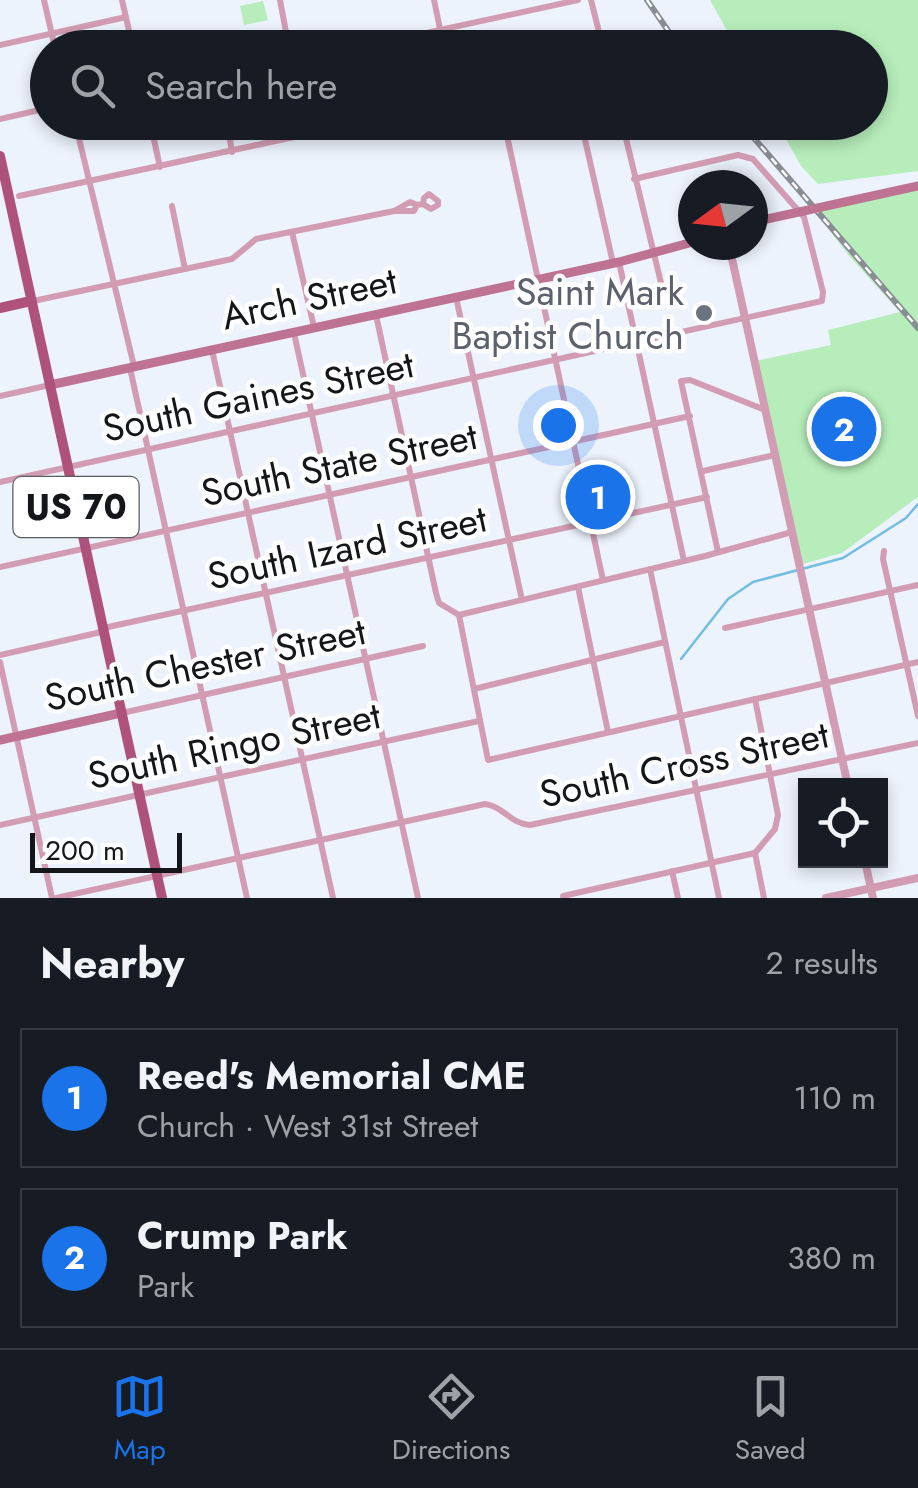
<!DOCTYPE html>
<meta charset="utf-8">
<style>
body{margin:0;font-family:Jost,sans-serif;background:#20242c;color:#f1f3f6}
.controls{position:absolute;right:30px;bottom:30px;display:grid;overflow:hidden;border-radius:0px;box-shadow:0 5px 15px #0003}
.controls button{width:90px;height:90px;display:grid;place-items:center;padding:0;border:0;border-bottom:2px solid #363941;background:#171b24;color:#f1f3f6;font:50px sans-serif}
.compass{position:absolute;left:678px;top:170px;width:90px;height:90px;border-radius:50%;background:#171b24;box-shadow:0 5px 15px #0003;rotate:255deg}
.scale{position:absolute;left:30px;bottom:25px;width:152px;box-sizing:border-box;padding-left:10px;border:5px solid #14171a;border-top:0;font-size:28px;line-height:35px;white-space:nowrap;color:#14171a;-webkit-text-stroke:8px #fff;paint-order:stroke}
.you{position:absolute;left:558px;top:425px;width:35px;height:35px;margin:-25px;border:8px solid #fff;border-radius:50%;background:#1a73e8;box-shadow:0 0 0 15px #1a73e833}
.badge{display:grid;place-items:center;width:65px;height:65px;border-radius:50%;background:#1a73e8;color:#fff;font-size:32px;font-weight:700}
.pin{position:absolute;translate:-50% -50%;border:5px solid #fff;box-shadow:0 2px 10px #0006}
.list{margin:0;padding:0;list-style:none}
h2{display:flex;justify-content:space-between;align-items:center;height:130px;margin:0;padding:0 40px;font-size:42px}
h2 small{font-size:32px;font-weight:400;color:#9ea1a6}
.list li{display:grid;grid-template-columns:65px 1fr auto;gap:30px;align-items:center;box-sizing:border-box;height:140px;margin:0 20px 20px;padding:0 20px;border:2px solid #363941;border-radius:0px}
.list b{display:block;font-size:38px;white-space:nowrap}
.list p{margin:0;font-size:32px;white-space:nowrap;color:#9ea1a6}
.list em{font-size:32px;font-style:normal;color:#9ea1a6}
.icon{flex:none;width:55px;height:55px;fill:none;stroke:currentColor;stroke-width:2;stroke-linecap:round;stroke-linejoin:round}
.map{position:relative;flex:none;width:918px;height:898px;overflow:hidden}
.search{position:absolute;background:#171b24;box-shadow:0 5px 15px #0003;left:30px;right:30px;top:30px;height:110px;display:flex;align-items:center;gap:25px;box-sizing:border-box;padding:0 35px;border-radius:55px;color:#9ea1a6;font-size:38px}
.sheet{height:450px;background:#171b24}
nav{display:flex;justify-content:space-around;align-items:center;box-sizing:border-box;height:140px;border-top:2px solid #363941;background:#171b24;font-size:28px;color:#9ea1a6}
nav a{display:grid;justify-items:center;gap:5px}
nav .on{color:#1a73e8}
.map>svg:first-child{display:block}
.green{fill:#b6edba}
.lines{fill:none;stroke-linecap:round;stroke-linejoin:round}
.stream{stroke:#73bce2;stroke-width:2.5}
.minor{stroke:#d29db2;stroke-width:6}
.tertiary{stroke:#d29db2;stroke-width:8}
.secondary{stroke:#be7392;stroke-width:9}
.primary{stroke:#ae527b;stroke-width:10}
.rail-casing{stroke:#898e95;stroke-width:6}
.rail{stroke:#fff;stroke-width:2.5;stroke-dasharray:8;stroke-linecap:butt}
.secondary-bridge{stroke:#be7392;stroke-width:9}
.worship-dot{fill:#6b7280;stroke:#fff;stroke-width:4}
.labels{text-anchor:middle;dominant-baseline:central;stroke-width:9;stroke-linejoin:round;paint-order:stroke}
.shield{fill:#fff;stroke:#5a5d5f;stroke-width:2.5}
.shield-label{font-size:35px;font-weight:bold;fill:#14171a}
.worship-label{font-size:38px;fill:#5b616d;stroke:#fff;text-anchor:end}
.street-label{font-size:38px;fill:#14171a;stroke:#fff}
</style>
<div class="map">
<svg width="918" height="898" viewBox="0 0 918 898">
<rect width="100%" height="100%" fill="#ecf3fd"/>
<g class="green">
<path d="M710 0H918V171L818 184 801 166 777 123 870 122V48L736 47Z"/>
<path d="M263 1 268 20 244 25 240 6Z"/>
<path d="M918 186V497L842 553 799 565 755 361 831 345 828 330 900 312 850 257 813 209Z"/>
</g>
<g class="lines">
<path class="stream" d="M681 659 728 599 753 582 843 558 906 518 918 504"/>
<g class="minor">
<path d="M44 0 55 48"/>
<path d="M122 0 133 48"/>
<path d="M280 0 289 48"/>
<path d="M434 0 444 48"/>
<path d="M591 0 603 48"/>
<path d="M0 45 126 17"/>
<path d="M357 48 578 0"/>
<path d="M629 48 658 41"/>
<path d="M0 119 48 108"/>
<path d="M75 122 134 366"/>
<path d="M150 122 160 167"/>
<path d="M227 122 232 152"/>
<path d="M504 122 603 580"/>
<path d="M581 122 613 263"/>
<path d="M622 122 663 291"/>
<path d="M19 196 364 122"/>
<path d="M417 205 410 202 394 211H414L417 205 423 204 431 209 438 205V201L429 194 424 198 423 204"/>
<path d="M172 206 185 269"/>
<path d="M292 232 314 327"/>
<path d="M619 262 684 561"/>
<path d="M456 297 522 600"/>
<path d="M33 301 232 259 256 239 394 211"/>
<path d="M376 315 436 593 439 603 459 615 488 760 918 662"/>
<path d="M294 333 418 898"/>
<path d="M212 350 333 898"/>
<path d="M130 368 247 898"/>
<path d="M0 396 50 385"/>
<path d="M703 471 775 455"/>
<path d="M0 482 822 301 823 292 804 217 753 159 738 155 634 179"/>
<path d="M884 551 883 559 918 716"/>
<path d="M718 552 681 381 690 380 765 410"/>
<path d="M0 567 690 416"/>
<path d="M650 569 719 898"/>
<path d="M578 587 608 732"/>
<path d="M459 615 705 556 792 532"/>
<path d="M725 628 918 585"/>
<path d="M0 655 97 633 108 627 707 497"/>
<path d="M0 662 52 898"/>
<path d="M474 689 665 642"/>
<path d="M755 699 778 815 775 829 755 853"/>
<path d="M122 713 423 646"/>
<path d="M0 825 479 721"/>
<path d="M755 853 764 898"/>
<path d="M672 871 678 898"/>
<path d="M563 896 755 853"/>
<path d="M56 898 485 804C503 806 511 824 530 825L918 743"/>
</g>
<g class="tertiary">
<path d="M729 245 848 786"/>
<path d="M865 861 873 898"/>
<path d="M826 898 918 878"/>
</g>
<g class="secondary">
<path d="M50 385 619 262 693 242"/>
<path d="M0 740 121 713"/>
</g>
<g class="primary">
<path d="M0 156 162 898"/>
<path d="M0 308 31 301"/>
</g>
<g class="rail-casing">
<g id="rail">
<path d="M647 0 680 48"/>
<path d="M740 122 918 328"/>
</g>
</g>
<use href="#rail" class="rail"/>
<path class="secondary-bridge" d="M753 222 918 186"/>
</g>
<circle class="worship-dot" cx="704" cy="313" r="10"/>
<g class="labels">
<rect class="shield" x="13.5" y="477" width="125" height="60" rx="8"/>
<g class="shield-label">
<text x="76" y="507">US 70</text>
</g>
<g class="worship-label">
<text x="684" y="291">Saint Mark<tspan x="684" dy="44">Baptist Church</tspan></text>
</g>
<g class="street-label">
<text transform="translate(309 298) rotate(-12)">Arch Street</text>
<text transform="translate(258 396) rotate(-12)">South Gaines Street</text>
<text transform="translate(339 464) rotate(-12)">South State Street</text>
<text transform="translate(347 547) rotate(-12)">South Izard Street</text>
<text transform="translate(205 664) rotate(-12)">South Chester Street</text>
<text transform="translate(234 745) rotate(-12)">South Ringo Street</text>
<text transform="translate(684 764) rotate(-12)">South Cross Street</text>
</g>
</g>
</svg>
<div class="controls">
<button><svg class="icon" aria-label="locate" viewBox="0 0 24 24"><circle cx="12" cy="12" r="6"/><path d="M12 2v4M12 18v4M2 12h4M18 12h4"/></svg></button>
</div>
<svg class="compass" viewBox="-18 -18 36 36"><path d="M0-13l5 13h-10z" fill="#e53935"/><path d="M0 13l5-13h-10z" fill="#9ea1a6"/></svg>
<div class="scale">200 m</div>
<div class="you"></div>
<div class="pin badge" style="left:598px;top:497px">1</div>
<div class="pin badge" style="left:844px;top:429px">2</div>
<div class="search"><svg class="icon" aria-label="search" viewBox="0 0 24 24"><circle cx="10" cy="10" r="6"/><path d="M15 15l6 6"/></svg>Search here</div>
</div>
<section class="sheet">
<h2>Nearby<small>2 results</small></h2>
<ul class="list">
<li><span class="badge">1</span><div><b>Reed's Memorial CME</b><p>Church · West 31st Street</p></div><em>110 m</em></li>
<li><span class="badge">2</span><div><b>Crump Park</b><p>Park</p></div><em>380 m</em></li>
</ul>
</section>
<nav>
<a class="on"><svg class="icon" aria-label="map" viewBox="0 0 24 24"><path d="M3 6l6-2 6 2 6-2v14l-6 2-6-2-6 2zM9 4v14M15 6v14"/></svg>Map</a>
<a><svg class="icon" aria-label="directions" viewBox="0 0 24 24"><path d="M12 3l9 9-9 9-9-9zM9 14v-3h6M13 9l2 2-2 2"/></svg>Directions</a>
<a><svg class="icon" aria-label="saved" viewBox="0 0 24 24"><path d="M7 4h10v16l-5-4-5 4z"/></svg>Saved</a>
</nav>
